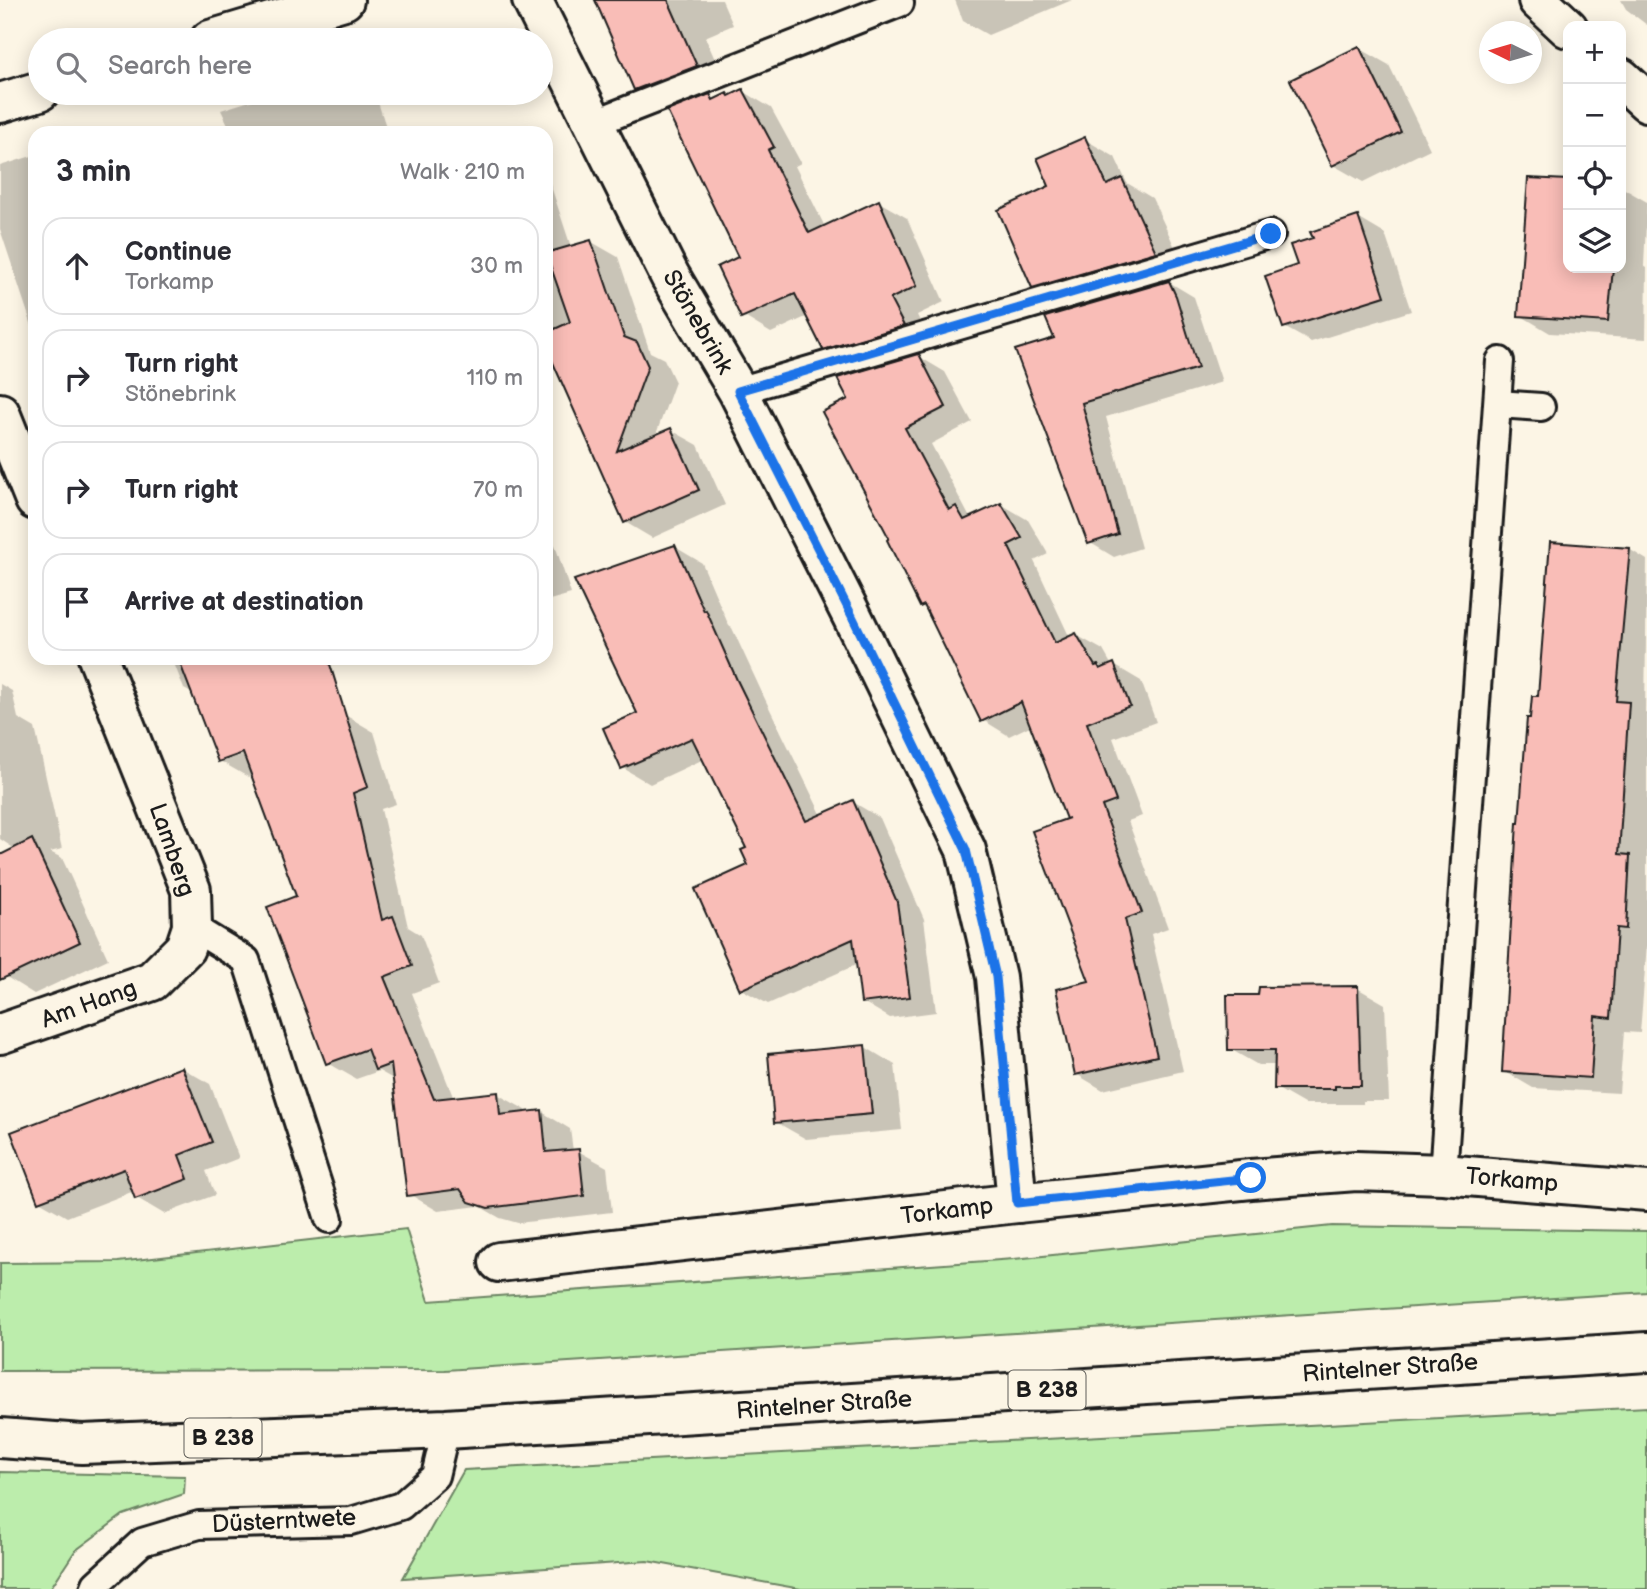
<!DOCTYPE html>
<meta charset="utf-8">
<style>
body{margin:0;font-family:"Balsamiq Sans",sans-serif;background:#f7f7f7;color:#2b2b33}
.controls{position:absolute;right:21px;top:21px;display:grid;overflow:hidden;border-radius:14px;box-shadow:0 4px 18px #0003}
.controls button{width:63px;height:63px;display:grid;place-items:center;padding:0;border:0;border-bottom:2px solid #e1e1e2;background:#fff;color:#2b2b33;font:35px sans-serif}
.compass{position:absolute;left:1479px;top:21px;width:63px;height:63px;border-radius:50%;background:#fff;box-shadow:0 4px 18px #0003;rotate:275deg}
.stop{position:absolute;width:21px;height:21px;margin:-16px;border:5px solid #1a73e8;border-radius:50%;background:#fff}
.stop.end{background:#1a73e8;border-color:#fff;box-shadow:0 2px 7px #0008}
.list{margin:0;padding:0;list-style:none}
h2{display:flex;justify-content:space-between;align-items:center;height:91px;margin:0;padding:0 28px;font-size:30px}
h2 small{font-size:23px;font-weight:400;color:#7c7c81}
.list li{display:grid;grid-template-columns:46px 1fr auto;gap:21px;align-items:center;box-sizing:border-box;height:98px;margin:0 14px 14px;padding:0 14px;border:2px solid #e1e1e2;border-radius:21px}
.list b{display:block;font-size:26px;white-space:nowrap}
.list p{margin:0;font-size:23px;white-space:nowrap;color:#7c7c81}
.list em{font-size:23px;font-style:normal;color:#7c7c81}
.icon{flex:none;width:38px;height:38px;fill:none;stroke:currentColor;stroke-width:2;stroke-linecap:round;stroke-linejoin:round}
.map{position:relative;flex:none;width:1647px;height:1589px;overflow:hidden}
.search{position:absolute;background:#fff;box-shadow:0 4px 18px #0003;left:28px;top:28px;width:525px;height:77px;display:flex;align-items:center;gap:18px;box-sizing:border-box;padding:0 24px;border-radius:38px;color:#7c7c81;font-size:26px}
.panel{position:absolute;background:#fff;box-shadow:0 4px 18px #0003;left:28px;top:126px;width:525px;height:539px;border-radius:21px}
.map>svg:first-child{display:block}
.green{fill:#bcedac;stroke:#6c8464;stroke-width:2}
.shadow{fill:#0003;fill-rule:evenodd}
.building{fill:#f9bdb7;stroke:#1c1c1c;stroke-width:2}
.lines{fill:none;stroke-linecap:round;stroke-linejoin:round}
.service-casing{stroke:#1c1c1c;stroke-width:32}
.minor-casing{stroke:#1c1c1c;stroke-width:44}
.primary-casing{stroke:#1c1c1c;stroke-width:44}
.service{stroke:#fcf5e5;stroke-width:26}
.minor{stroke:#fcf5e5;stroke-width:38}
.primary{stroke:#fcf5e5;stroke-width:38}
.route{stroke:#1a73e8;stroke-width:9}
.labels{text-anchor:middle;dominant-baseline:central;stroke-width:5;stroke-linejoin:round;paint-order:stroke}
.shield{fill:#fcf5e5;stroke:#5f5d58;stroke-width:2}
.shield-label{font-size:23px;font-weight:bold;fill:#1c1c1c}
.street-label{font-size:24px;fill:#1c1c1c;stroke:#fcf5e5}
</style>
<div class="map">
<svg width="1647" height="1589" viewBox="0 0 1647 1589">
<rect width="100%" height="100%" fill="#fcf5e5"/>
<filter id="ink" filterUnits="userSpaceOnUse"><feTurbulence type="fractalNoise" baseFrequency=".0143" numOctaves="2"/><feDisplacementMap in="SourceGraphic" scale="14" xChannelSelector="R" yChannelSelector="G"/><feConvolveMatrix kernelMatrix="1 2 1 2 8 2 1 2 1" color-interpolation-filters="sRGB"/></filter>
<g filter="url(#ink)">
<g class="green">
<path d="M1332 1226 1647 1231V1292L445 1370 0 1371V1263L118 1262 406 1229 429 1301 1014 1259Z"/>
<path d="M1647 1407V1589H801L647 1561 403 1578 464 1470Z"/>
<path d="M0 1472 185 1476 184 1494 123 1515 75 1551 50 1589H0Z"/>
</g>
<g class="shadow">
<path d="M597 0H722L733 25 705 37 725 82 664 105 636 89Z"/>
<path d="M955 0H1072L988 35 963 21Z"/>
<path d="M1621 0H1647V25L1626 9Z"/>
<path d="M1359 48 1389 65 1430 149 1363 182 1333 165Z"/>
<path d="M743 91 771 108 801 163 795 166 825 227 879 202 907 218 944 302 917 315 930 342 853 365 824 348 808 316 771 333 743 316 740 258 710 96 717 100 731 97Z"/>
<path d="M275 93H375L388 133H232L221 110Z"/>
<path d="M1084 139 1115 157 1127 183 1152 198 1185 269 1064 304 1033 287 1052 187ZM1094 162H1098L1112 193 1109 194Z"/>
<path d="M35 155V335L0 229V166Z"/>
<path d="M546 171 571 247 590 241 618 257 650 352 664 359 675 382 655 437 671 430 698 445 725 505 652 538 625 522 546 343Z"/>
<path d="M1530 180 1568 182V268H1621V187L1647 202 1644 266 1647 268 1646 339 1550 333 1520 315Z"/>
<path d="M1358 218 1385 234 1411 311 1311 342 1284 327 1300 266Z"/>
<path d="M1169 282 1194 297 1222 382 1106 417 1141 548 1114 557 1089 542 1056 339Z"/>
<path d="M918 356 945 372 972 422 931 444 969 516 973 518 1001 504 1028 520 1048 554 1034 561 1070 638 1076 635 1103 650 1112 666 1114 665 1141 681 1156 722 1113 738 1142 816 1128 821 1168 928 1151 934 1183 1071 1103 1090 1076 1074 1091 982 1070 819 1067 818 1032 725 1009 736 983 720 929 611 921 606 891 539 850 399Z"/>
<path d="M546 540 555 545 571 594 546 601Z"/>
<path d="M675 547 702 563 729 626 732 628 764 697 822 816 853 802 880 818 924 919 936 1012 890 1018 863 1002 858 964 768 1004 741 989 751 866 748 848 704 759 650 784 623 768 639 713Z"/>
<path d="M1629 549 1647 560 1645 713 1647 714V944L1640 1033 1624 1032 1619 1093 1533 1088 1504 1071 1521 825 1532 720 1540 698Z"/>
<path d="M172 658H314L345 715 374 732 396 804 381 809 408 927 421 935 439 983 412 993 454 1099 497 1094 526 1110V1114L542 1112 570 1129 573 1151H578L607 1167 612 1212 518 1223 500 1218 479 1206 438 1211 409 1194 395 1080 379 1071 356 1079 328 1063 299 897 253 776 248 777 220 761 195 695 184 689ZM251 751 237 757V753Z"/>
<path d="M0 684 12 691 18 718 35 728 62 849 50 852 62 858 108 959 34 994 0 973V856L15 849 0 839Z"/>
<path d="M1357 988 1385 1004 1389 1101H1363V1104H1304L1276 1088V1065H1258L1230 1049 1260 996Z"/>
<path d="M865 1047 895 1065 902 1130 806 1139 776 1122Z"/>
<path d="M182 1068 210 1084 239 1158 206 1171 215 1195 164 1214 137 1198 134 1191 67 1217 39 1201Z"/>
</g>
<g class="building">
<path d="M595 0H668L697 66 634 90Z"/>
<path d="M1359 46 1401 132 1332 166 1290 80Z"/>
<path d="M743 89 774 147 768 150 809 233 879 200 917 286 890 299 904 326 823 350 795 294 741 318 717 267 738 257 667 111 710 94 713 100 727 93 729 96Z"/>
<path d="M1085 137 1107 185 1122 178 1156 252 1032 288 998 210 1049 186 1037 158Z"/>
<path d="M1528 178 1568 180V268H1613L1608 322 1518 316Z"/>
<path d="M1358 216 1385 296 1283 328 1265 276 1297 265 1290 245 1313 238 1310 232Z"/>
<path d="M591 240 624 337 637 342 648 366 617 451 671 428 699 490 624 523 546 347V333L570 322 546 253Z"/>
<path d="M1169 281 1176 296 1198 368 1082 403 1118 534 1088 544 1015 350 1054 338 1045 317Z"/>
<path d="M919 354 946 407 905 428 949 510 956 506 964 520 1001 503 1022 538 1008 545 1055 643 1076 633 1095 666 1098 665 1100 669 1114 663 1130 706 1087 723 1116 801 1102 806 1142 913 1125 919 1157 1056 1075 1075 1056 989 1089 981 1032 831 1069 818 1066 819 1021 702 981 722 924 605 920 607 887 540 889 538 822 412 848 399 837 378Z"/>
<path d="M1550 542 1630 548 1616 701 1629 702 1619 854 1630 855 1626 929 1617 928 1611 1018 1595 1016 1591 1078 1502 1072 1517 823H1519L1527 718H1530L1532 696H1538Z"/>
<path d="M675 545 704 611 706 610 737 680 806 821 853 800 897 902 910 997 861 1003 853 939 740 990 695 889 748 865 741 850 746 848 692 738 621 769 603 728 637 713 574 580Z"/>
<path d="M178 658H328L368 787 353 793 382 920 393 916 412 966 384 977 434 1099 498 1092 500 1115 542 1110 546 1152 579 1149 584 1196 488 1208 469 1202 460 1189 407 1196 391 1064 375 1070 367 1049 326 1064 267 907 296 896 243 753 218 762Z"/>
<path d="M32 839 80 942 0 980V855Z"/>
<path d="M1358 986 1361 1086H1335V1089H1274L1275 1050H1228L1227 995H1258L1259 987Z"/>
<path d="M865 1045 872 1114 774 1123 768 1054Z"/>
<path d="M182 1067 212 1142 179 1155 188 1179 135 1199 124 1169 38 1202 11 1132Z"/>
</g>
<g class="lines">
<g class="service-casing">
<g id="service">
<path d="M594 123 900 3"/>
<path d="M738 391 1271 234"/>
<path d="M1498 404 1541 407"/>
<path d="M192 927 246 960 329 1219"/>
<path d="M1443 1174 1500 361"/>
<path d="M94 1589 96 1584 142 1542 199 1525 351 1521 401 1506 435 1476 446 1429"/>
</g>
</g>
<g class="minor-casing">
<g id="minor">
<path d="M532 0 670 276 738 391 852 616 966 850 996 977 1017 1203"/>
<path d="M1538 0 1568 28"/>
<path d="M210 40 344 0"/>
<path d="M1621 78 1647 102"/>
<path d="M0 103 40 91"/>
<path d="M0 413 35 500"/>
<path d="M0 1034 152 981 185 948 192 927 191 890 98 658"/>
<path d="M499 1262 1017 1203 1251 1179 1356 1171 1443 1174 1647 1191"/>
</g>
</g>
<g class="primary-casing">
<path id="primary" d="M0 1438 82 1444 446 1429 1647 1352"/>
</g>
<use href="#service" class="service"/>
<use href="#minor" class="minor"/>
<use href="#primary" class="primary"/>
</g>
</g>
<g class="lines" filter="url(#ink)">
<path class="route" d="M1251 1178 1017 1203 996 977 966 850 852 616 738 391 1271 234"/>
</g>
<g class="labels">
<g class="shield">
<rect x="1008.5" y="1370.5" width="77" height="39" rx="5"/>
<rect x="184.5" y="1418.5" width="77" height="39" rx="5"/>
</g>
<g class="shield-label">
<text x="1047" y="1390">B 238</text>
<text x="223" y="1438">B 238</text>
</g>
<g class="street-label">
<text transform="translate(698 322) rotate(60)">Stönebrink</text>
<text transform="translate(172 850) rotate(71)">Lamberg</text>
<text transform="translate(89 1004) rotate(-20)">Am Hang</text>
<text transform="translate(1512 1180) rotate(5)">Torkamp</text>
<text transform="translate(947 1211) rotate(-7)">Torkamp</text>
<text transform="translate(1390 1368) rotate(-4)">Rintelner Straße</text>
<text transform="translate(824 1405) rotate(-4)">Rintelner Straße</text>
<text transform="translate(284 1521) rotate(-3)">Düsterntwete</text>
</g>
</g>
</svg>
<div class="controls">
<button>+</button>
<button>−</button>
<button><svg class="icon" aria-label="locate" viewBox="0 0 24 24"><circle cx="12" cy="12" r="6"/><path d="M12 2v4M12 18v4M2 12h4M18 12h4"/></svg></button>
<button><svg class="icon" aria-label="layers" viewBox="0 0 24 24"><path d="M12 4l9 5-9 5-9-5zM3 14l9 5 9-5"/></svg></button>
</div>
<svg class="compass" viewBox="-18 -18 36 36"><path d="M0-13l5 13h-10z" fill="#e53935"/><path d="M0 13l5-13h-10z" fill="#7c7c81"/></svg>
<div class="stop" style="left:1251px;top:1178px"></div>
<div class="stop end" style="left:1271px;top:234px"></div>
<div class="search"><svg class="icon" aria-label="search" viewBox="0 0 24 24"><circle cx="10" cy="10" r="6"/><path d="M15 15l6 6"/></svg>Search here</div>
<section class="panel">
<h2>3 min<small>Walk · 210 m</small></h2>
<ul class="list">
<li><svg class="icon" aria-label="ahead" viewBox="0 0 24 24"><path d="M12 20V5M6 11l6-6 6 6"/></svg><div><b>Continue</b><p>Torkamp</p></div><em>30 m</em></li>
<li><svg class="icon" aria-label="right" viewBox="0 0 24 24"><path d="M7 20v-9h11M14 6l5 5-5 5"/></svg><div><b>Turn right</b><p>Stönebrink</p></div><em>110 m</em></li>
<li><svg class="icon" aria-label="right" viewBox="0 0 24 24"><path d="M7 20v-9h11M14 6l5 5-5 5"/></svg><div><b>Turn right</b></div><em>70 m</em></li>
<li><svg class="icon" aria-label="arrive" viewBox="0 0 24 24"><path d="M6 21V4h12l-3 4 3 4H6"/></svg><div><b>Arrive at destination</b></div></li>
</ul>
</section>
</div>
